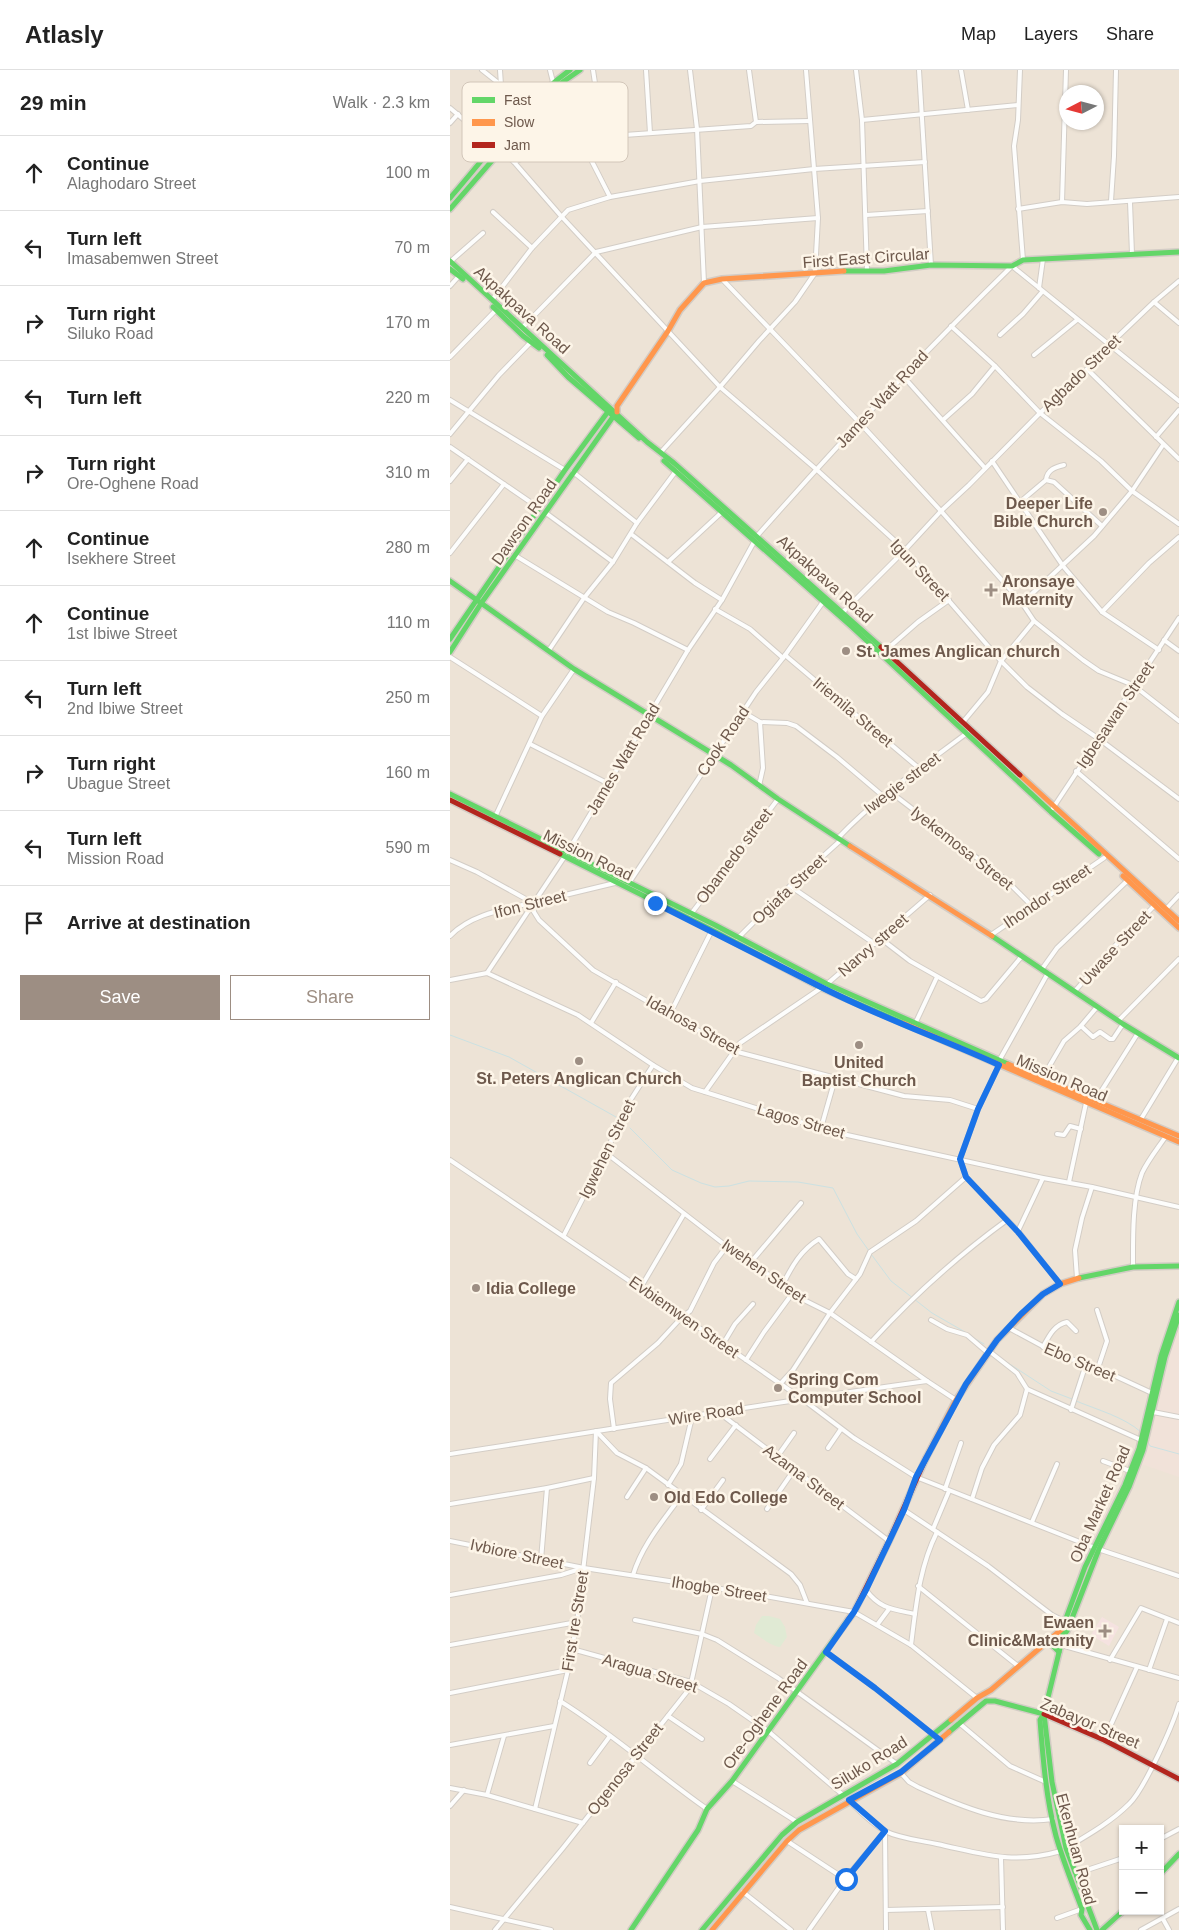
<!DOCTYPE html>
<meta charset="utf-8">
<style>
body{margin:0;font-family:Helvetica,sans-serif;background:#f2f2f2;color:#222}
.controls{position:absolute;right:15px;bottom:15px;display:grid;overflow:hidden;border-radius:0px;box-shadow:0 1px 4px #0004}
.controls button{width:45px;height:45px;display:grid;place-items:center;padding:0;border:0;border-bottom:1px solid #e0e0e0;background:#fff;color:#222;font:25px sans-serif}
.compass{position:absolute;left:609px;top:15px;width:45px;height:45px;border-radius:50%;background:#fff;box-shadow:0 1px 4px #0004;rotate:264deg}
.stop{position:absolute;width:15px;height:15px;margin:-11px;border:4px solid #1a73e8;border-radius:50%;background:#fff}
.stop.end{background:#1a73e8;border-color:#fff;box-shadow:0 1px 5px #0008}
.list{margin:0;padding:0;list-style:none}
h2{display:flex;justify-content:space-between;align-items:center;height:65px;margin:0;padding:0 20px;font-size:21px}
h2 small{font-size:16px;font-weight:400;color:#767676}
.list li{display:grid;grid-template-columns:32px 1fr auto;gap:15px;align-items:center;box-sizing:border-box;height:75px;padding:0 20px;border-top:1px solid #e0e0e0}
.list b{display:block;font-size:19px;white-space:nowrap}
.list p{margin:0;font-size:16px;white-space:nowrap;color:#767676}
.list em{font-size:16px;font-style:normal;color:#767676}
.actions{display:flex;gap:10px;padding:15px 20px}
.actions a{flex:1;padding:11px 0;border:1px solid #9d8e83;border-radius:0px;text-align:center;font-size:18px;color:#9d8e83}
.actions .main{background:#9d8e83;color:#fff}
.icon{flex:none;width:28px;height:28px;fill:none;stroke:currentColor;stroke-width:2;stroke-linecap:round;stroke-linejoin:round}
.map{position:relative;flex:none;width:729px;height:1860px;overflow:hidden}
header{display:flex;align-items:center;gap:30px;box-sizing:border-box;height:70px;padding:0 25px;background:#fff;border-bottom:1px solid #e0e0e0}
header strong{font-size:24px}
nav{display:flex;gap:28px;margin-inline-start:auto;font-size:18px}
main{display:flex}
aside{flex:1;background:#fff}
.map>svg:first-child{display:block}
.residential{fill:#ede3d6;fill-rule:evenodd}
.commercial{fill:#f1e2d9}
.medical{fill:#f5e2e0}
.green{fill:#e0ead4}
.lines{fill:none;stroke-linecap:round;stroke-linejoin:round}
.stream{stroke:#cbe1e2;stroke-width:1}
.street-casing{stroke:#d3cdc6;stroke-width:6}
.fast-casing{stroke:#d3ccc5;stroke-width:8}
.slow-casing{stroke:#d3ccc5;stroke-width:8}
.jam-casing{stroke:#d3ccc5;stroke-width:8}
.street{stroke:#fdfdfc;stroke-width:4}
.fast{stroke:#63d668;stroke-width:5}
.slow{stroke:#ff974d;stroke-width:5}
.jam{stroke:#b3261e;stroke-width:5}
.route{stroke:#1a73e8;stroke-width:6}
.poi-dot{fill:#9d8e83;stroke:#fdf5e8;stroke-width:2}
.labels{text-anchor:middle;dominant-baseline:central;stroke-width:5;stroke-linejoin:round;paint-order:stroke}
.street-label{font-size:16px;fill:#6e594c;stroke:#fdf5e8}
.poi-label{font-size:16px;font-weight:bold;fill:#6e594c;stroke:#fdf5e8;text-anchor:start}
.key{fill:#fdf5e8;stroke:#d2c6b9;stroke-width:1}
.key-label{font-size:14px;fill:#6e594c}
</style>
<header>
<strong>Atlasly</strong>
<nav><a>Map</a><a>Layers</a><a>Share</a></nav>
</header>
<main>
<aside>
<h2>29 min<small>Walk · 2.3 km</small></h2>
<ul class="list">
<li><svg class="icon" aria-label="ahead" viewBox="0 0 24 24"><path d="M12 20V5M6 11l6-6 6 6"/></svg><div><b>Continue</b><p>Alaghodaro Street</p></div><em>100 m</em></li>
<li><svg class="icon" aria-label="left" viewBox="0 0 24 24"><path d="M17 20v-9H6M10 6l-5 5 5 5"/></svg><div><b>Turn left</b><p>Imasabemwen Street</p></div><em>70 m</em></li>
<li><svg class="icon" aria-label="right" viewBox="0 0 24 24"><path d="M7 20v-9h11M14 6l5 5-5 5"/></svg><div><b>Turn right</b><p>Siluko Road</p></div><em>170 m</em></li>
<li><svg class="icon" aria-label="left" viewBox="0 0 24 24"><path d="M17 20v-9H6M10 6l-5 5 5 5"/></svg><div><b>Turn left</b></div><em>220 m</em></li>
<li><svg class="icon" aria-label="right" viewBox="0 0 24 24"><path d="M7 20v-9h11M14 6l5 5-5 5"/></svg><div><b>Turn right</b><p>Ore-Oghene Road</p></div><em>310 m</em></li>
<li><svg class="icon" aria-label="ahead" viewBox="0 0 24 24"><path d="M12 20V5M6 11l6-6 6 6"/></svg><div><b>Continue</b><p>Isekhere Street</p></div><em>280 m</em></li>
<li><svg class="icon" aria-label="ahead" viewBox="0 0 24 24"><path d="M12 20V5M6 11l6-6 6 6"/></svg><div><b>Continue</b><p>1st Ibiwe Street</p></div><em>110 m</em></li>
<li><svg class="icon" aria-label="left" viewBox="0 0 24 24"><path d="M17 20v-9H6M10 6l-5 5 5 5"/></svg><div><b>Turn left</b><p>2nd Ibiwe Street</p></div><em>250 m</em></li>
<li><svg class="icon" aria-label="right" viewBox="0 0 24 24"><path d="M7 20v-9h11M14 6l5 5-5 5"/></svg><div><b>Turn right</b><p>Ubague Street</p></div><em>160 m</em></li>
<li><svg class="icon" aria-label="left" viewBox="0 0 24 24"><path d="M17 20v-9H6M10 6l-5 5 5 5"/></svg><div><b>Turn left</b><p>Mission Road</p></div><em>590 m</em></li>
<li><svg class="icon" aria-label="arrive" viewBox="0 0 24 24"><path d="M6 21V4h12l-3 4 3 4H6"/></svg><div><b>Arrive at destination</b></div></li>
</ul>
<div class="actions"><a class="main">Save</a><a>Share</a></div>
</aside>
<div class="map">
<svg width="729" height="1860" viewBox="0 0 729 1860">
<rect width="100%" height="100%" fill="#f4f0e8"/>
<path class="residential" d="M0 0H729V1860H0ZM616 22H646V52H616ZM673 1759H710V1841H673Z"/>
<path class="commercial" d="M729 1258V1407L691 1394 702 1363 722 1275Z"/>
<path class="medical" d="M652 1547 669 1557 659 1576 641 1565Z"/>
<path class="green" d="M312 1546H319L330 1549 335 1557 337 1567 330 1577C321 1576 312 1568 304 1563L306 1555Z"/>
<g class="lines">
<g class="stream">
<path d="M0 965 59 987 166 1047"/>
<path d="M180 1058 222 1100 251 1113 265 1117 279 1116 299 1111 348 1112 383 1118 407 1164 419 1181"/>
<path d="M421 1184 441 1211 482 1243 515 1262"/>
<path d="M522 1267 534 1274"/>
<path d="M552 1289 601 1321 622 1329"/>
<path d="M626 1331C648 1340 674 1347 691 1362"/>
<path d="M698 1372 700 1376 729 1384"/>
</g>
<g class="street-casing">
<g id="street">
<path d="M32 0 51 15 76 40"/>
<path d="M50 0 51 15"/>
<path d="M100 0 103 12"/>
<path d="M143 0 153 66"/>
<path d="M196 0 200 63"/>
<path d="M240 0 247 59 254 213"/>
<path d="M406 0 412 50 417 200"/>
<path d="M469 0 481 195"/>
<path d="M511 0 518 40"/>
<path d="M570 0 568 50 564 76 573 190"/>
<path d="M0 38 64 92 111 146 270 317 366 399 455 480 551 591 577 617 612 644 649 669 729 729"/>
<path d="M412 50 568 35"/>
<path d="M306 52 360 51"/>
<path d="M0 53 8 44"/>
<path d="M130 68 160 127"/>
<path d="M64 92 118 69 301 56 306 52 299 0"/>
<path d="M661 131 664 86 666 0"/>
<path d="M612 132 616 0"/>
<path d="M680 132 682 184"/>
<path d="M568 139 612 132 637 134 729 127"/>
<path d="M43 142 82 178"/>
<path d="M416 145 478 141"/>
<path d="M1 191 33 163"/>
<path d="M272 209 409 352 491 441 572 533 584 551 633 590 649 601 683 615 729 651"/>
<path d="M0 216 9 206"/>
<path d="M589 218 593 189"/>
<path d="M42 230 82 178 118 140 160 127 250 111 364 99 475 92"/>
<path d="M704 232 729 253"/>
<path d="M501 256 545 296 590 343 651 391 682 421 729 454"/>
<path d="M73 257 146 182 252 157 368 148"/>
<path d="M550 265 573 244 592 222"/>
<path d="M584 285 627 250"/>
<path d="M0 287 46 240"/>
<path d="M637 299 729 389"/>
<path d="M453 306 535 398"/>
<path d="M0 330 115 400"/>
<path d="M494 349 522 324 545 296"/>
<path d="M0 364 49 305 81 272"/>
<path d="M706 367 729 340"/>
<path d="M0 377 89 438"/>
<path d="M211 382 270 317 309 271 345 232 365 203 368 148 356 0"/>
<path d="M542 391 613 496 652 542 709 580"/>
<path d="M123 402 187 453"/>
<path d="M596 410C597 400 605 397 614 395"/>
<path d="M0 411 18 389"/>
<path d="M570 432 596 410 604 412 652 456"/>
<path d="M96 443 163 492"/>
<path d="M181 464 245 513 272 530"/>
<path d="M307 466C389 373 473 283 562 196L729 331"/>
<path d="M0 483 54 414"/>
<path d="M66 486 158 542 184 553 238 580"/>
<path d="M218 492 272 442"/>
<path d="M572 533 644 466 682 421 713 375"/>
<path d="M265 539 300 559 333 588"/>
<path d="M393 542 455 480 491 441 519 415 590 343 650 288 659 275 704 232 729 211"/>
<path d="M652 542 699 493 729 467"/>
<path d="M714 570 729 581"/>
<path d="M99 580 134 528 163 492 187 453 226 401"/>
<path d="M436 580 468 552 499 530"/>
<path d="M335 585 470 699"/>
<path d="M0 587 92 646"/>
<path d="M293 642 310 652 337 653 346 656 387 687 433 726"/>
<path d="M513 652 538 622 551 591 584 551"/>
<path d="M80 674 159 714"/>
<path d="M626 701 729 789"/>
<path d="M309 716 313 698 310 652"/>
<path d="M439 721 556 810 582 836"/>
<path d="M603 738 729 548"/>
<path d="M45 747 92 646 124 599"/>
<path d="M389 767C427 727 473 696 517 663"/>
<path d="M0 790 27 802 83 833 84 842 89 850 143 900 284 981 454 1026 500 1030 528 1039"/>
<path d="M179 813 306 622 333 588 373 532"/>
<path d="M340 816 425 874"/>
<path d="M716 839 729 825"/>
<path d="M241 844 328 729"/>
<path d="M541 865 654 788"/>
<path d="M0 866C22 843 57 839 86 832 112 826 139 819 165 813"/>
<path d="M288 868 340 816 391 770"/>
<path d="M430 868 460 891 531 931 536 929 572 886"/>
<path d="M592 899 607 878 678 810"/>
<path d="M37 903 117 783 238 580 272 530 304 472"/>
<path d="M0 910 37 903 128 945 203 995 242 1018 255 1022 379 1061 593 1108 642 1117 729 1137"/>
<path d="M625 921 659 882 704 836"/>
<path d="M220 944 262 860"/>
<path d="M669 950 729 889"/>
<path d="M141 953 166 912"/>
<path d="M465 954 487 907"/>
<path d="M631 956 643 967 650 962 660 969H663L673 954"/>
<path d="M550 989 598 903"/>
<path d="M549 995 528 1039 510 1089 516 1107 568 1161 610 1214"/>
<path d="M593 1007 614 971 630 957 647 937"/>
<path d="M255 1022 290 973 377 914 480 825"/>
<path d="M645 1031 688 963"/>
<path d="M691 1049 728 988"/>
<path d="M371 1058 385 1009"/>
<path d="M607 1064 614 1065 620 1056 631 1059"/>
<path d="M156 1083 288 1185 333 1214 342 1224 380 1243 477 1311"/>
<path d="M0 1090 273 1274 351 1328 404 1368 466 1407 645 1478 729 1506"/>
<path d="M619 1112 636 1033"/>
<path d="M568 1161 593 1108"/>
<path d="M114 1165 156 1083 176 1037 203 995"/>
<path d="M301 1192 351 1133"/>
<path d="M683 1197C683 1169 682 1129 692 1103 698 1090 708 1078 716 1066"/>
<path d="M627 1208 625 1180 632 1148 642 1117"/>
<path d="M333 1214C342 1196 351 1180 369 1169L398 1204 406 1209"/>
<path d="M191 1217 234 1144"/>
<path d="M647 1240 657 1271 648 1298"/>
<path d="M481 1250 497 1259 517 1265 538 1283"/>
<path d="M559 1258 609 1285 648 1298 702 1323"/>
<path d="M421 1272C464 1225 506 1187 557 1150"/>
<path d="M273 1274 285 1254 303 1234"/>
<path d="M593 1277C599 1266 604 1255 617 1252L626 1261"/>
<path d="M539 1281 567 1303 577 1319"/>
<path d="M296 1290 314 1262 342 1224"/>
<path d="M331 1313 343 1300 380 1243 410 1204 420 1182 466 1151 516 1107"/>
<path d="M621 1340 636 1294"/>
<path d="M268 1342 439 1471"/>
<path d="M703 1342 729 1347"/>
<path d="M164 1359 160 1329 161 1313 208 1273 232 1247 240 1241 264 1193 277 1176"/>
<path d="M147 1362 167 1383 196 1398 341 1504 350 1515 357 1533"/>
<path d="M378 1378 391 1359"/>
<path d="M0 1384C159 1360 317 1333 477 1311L506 1330"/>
<path d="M327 1387 344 1363"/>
<path d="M260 1389 286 1355"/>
<path d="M653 1391 680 1401"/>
<path d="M218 1415 231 1394 242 1347"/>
<path d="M495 1419 511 1373"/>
<path d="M177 1427 196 1398"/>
<path d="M522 1429 532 1398 544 1375 570 1345 577 1319 691 1370"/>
<path d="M0 1434 97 1418 144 1408"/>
<path d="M317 1439 344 1400"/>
<path d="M251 1440 273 1410"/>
<path d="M454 1440 538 1496 602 1545 614 1551"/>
<path d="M582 1452 607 1394"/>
<path d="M483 1459 499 1421"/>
<path d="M0 1471 134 1498 304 1524 404 1542 461 1575 527 1628"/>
<path d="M91 1490 97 1418"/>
<path d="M183 1505C192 1475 213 1451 231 1426"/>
<path d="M468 1516 568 1596"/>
<path d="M416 1520C430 1539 443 1539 465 1544"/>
<path d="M0 1525 111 1505 133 1498"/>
<path d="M185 1550 252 1564 267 1570 328 1608 447 1694"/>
<path d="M427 1555 439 1539"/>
<path d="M0 1575 127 1552"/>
<path d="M461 1575C466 1536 469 1498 487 1462"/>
<path d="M611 1575 729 1608"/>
<path d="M122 1579 241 1612 279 1634 318 1661 393 1725"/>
<path d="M376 1582 425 1618 490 1670"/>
<path d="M660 1590 691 1538 729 1553"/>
<path d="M699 1600 717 1549"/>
<path d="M0 1623 118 1600"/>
<path d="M110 1631C162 1663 207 1704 257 1739"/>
<path d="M218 1646 252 1669"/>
<path d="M509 1653 560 1696 596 1712"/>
<path d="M654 1670 687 1597"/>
<path d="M0 1675 104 1656"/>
<path d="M140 1693 160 1666"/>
<path d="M451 1703 459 1712 468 1717C510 1736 556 1756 603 1749"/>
<path d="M282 1711 347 1752"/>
<path d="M0 1718 37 1725 133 1753"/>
<path d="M37 1725 54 1666"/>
<path d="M400 1732C411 1742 422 1754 435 1761 451 1769 470 1770 487 1774 534 1784 562 1795 611 1781"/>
<path d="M0 1736 14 1720"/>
<path d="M85 1739 118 1600 127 1552 144 1408 146 1361"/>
<path d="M435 1761 436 1860"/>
<path d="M710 1769 729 1759"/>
<path d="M337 1771 395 1809"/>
<path d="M616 1778C638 1765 661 1752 679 1734 694 1720 723 1655 729 1634"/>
<path d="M551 1788 553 1860"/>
<path d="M625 1804 673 1788"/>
<path d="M293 1822 341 1860"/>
<path d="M0 1837 101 1860"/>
<path d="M436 1840 553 1837"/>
<path d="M478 1840 482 1860"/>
<path d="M607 1848 632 1839"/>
<path d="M713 1849 719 1860"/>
<path d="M45 1860 113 1778 240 1618 262 1518"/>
<path d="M359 1860 395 1809 435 1761"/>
<path d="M691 1860 729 1839"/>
</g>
</g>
<g class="fast-casing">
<g id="fast">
<path d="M0 128C36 87 76 31 120 0"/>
<path d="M0 139 107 16 130 0"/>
<path d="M0 191 197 372 224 393 431 577"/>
<path d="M0 199 13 209"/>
<path d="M394 201H434L481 195 562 196 573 190 729 182"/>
<path d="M43 237 73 266 89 278"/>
<path d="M97 285 118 307 189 368"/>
<path d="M214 391 402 557 601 742 649 784"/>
<path d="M0 511 124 599 281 695 328 729 400 776"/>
<path d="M0 569 115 400 160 339"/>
<path d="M0 582 32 532 165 344"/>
<path d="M0 724 265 855 377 914 558 994"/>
<path d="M110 784 262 860 372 918 453 953"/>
<path d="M542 866 673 954 729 988"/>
<path d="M629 1208 683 1197 729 1196"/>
<path d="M613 1566 617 1561 649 1479 679 1417 693 1380 715 1287 729 1245"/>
<path d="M593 1573 602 1575 609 1582"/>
<path d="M594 1644 590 1650C593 1689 596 1728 606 1766 613 1791 623 1815 632 1839L631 1845 640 1860"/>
<path d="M594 1644 602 1712 616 1778 647 1860"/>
<path d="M499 1662 536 1631H545L594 1644 613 1566 612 1559 635 1497 675 1415 689 1379 711 1286 729 1232"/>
<path d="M710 1804 729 1784"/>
<path d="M181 1860 248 1760 257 1739 282 1711 398 1550"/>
<path d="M252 1860 332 1765 347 1752 447 1694 501 1650"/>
<path d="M652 1860 673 1841"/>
</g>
</g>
<g class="slow-casing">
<g id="slow">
<path d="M167 342V336L218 261 230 240 254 213 272 209 394 201"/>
<path d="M570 705 729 851"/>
<path d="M400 776 542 866"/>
<path d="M673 806 729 858"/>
<path d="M453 953 729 1072"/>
<path d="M558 994 729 1066"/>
<path d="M476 1388 506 1330 547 1270 593 1224 610 1214 629 1208"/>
<path d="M501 1650 527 1628 541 1620 612 1559"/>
<path d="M262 1860 337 1771 349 1760 451 1703 499 1662"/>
</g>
</g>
<g class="jam-casing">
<g id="jam">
<path d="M431 577 570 705"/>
<path d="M0 730 110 784"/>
<path d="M398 1550 404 1542 439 1471 476 1388"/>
<path d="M594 1644 654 1670 729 1709"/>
</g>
</g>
<use href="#street" class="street"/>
<use href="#fast" class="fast"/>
<use href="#slow" class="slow"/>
<use href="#jam" class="jam"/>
</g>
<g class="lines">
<path class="route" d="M205 833C261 861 316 889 371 917 429 947 490 968 549 995L528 1039 510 1089 516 1107 568 1162 610 1214 593 1224 571 1244 547 1270 516 1314 466 1407 454 1440 416 1520 404 1542 376 1582 425 1618 490 1670 451 1702 399 1730 435 1761 396 1809"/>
</g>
<g class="poi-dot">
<circle cx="653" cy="442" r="5"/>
<path d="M538.5 512.5h5v5h5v5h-5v5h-5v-5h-5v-5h5z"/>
<circle cx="396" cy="581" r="5"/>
<circle cx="409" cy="975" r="5"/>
<circle cx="129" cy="991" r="5"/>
<circle cx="26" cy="1218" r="5"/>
<circle cx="328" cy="1318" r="5"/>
<circle cx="204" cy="1427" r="5"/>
<path d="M652.5 1553.5h5v5h5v5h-5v5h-5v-5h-5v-5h5z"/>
</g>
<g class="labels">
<g class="street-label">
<text transform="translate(416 188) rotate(-4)">First East Circular</text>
<text transform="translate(72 240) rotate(42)">Akpakpava Road</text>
<text transform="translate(631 303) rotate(-44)">Agbado Street</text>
<text transform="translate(432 329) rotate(-47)">James Watt Road</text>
<text transform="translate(74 452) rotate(-55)">Dawson Road</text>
<text transform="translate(470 500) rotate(47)">Igun Street</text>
<text transform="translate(375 509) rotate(42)">Akpakpava Road</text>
<text transform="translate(403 642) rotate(40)">Iriemila Street</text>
<text transform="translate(665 645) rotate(-56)">Igbesawan Street</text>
<text transform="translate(273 671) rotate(-56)">Cook Road</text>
<text transform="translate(173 689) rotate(-59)">James Watt Road</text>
<text transform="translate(452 713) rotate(-37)">Iwegie street</text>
<text transform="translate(512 778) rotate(38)">Iyekemosa Street</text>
<text transform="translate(138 785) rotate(26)">Mission Road</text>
<text transform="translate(284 786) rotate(-53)">Obamedo street</text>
<text transform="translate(339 819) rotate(-43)">Ogiafa Street</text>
<text transform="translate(597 826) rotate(-34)">Ihondor Street</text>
<text transform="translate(80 834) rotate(-14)">Ifon Street</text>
<text transform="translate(423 875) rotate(-41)">Narvy street</text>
<text transform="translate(665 878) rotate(-47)">Uwase Street</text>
<text transform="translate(243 955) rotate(29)">Idahosa Street</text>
<text transform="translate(612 1008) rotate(23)">Mission Road</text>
<text transform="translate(351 1051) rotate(16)">Lagos Street</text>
<text transform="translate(157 1079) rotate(-64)">Igwehen Street</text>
<text transform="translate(314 1201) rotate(35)">Iwehen Street</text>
<text transform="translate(234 1247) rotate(35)">Evbiemwen Street</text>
<text transform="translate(630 1292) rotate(23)">Ebo Street</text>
<text transform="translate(256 1344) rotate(-9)">Wire Road</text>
<text transform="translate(354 1407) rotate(37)">Azama Street</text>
<text transform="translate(650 1434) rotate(-66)">Oba Market Road</text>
<text transform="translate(67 1484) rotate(12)">Ivbiore Street</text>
<text transform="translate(269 1519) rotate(9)">Ihogbe Street</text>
<text transform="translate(125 1551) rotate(-81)">First Ire Street</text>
<text transform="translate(200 1603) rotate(17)">Aragua Street</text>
<text transform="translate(315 1644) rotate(-54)">Ore-Oghene Road</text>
<text transform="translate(640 1653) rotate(23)">Zabayor Street</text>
<text transform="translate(419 1693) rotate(-32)">Siluko Road</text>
<text transform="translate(175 1699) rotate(-52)">Ogenosa Street</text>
<text transform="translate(626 1779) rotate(75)">Ekenhuan Road</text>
</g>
<g class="poi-label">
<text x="643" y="433" text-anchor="end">Deeper Life<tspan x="643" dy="18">Bible Church</tspan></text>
<text x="552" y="511">Aronsaye<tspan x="552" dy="18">Maternity</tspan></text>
<text x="406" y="581">St. James Anglican church</text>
<text x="409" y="992" text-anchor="middle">United<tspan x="409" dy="18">Baptist Church</tspan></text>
<text x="129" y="1008" text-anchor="middle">St. Peters Anglican Church</text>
<text x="36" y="1218">Idia College</text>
<text x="338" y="1309">Spring Com<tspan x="338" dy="18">Computer School</tspan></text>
<text x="214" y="1427">Old Edo College</text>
<text x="644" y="1552" text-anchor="end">Ewaen<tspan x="644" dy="18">Clinic&amp;Maternity</tspan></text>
</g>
</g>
<rect x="12" y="12" width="166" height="80" rx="8" class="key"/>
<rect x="22" y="27" width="23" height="6" fill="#63d668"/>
<rect x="22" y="49" width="23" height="7" fill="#ff974d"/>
<rect x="22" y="72" width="23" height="6" fill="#b3261e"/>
<g class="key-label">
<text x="54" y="35">Fast</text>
<text x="54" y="57">Slow</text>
<text x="54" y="80">Jam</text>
</g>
</svg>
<div class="controls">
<button>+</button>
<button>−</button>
</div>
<svg class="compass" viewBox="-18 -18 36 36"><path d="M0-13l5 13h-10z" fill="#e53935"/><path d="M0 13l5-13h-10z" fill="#767676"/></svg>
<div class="stop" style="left:396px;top:1809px"></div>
<div class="stop end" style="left:205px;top:833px"></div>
</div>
</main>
